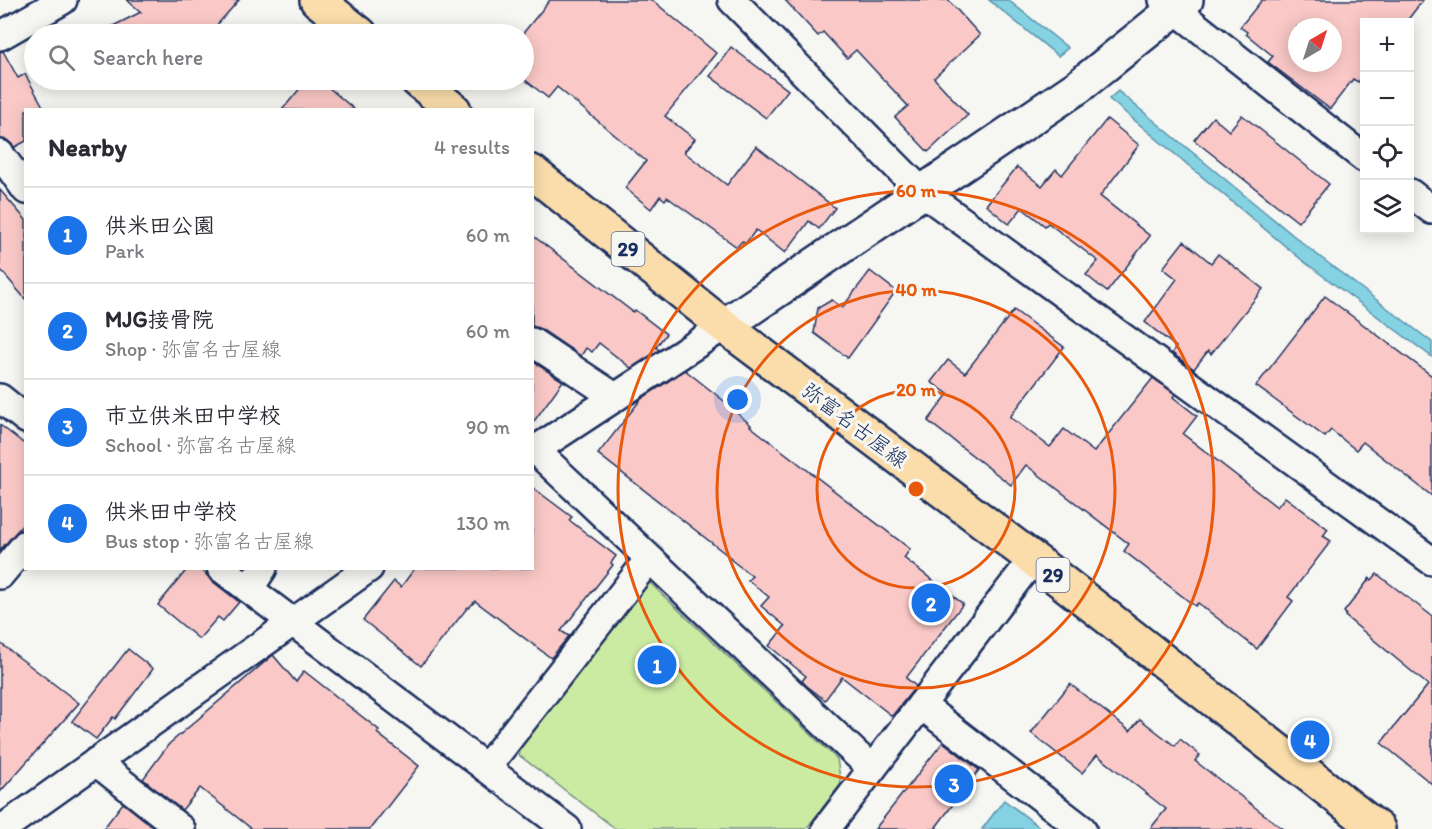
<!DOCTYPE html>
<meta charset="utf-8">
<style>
body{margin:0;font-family:Itim,"Klee One",sans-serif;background:#f2f2f3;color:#2b2b33}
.controls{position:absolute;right:18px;top:18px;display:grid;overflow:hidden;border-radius:0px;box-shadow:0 3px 15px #0003}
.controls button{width:54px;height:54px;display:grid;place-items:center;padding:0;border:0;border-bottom:2px solid #e1e1e2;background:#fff;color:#2b2b33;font:30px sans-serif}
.compass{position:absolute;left:1288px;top:18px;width:54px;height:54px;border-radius:50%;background:#fff;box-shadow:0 3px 15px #0003;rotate:39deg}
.you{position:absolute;left:738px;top:400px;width:21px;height:21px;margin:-15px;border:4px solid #fff;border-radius:50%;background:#1a73e8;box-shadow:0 0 0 9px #1a73e833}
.badge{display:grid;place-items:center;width:39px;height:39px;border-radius:50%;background:#1a73e8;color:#fff;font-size:20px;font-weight:700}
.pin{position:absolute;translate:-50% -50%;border:3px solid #fff;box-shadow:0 2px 6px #0006}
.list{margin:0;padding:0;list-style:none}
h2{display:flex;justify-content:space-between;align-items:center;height:78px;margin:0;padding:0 24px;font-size:26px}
h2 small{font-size:20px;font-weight:400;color:#7c7c81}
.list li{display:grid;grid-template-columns:39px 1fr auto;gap:18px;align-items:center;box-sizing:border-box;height:96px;padding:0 24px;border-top:2px solid #e1e1e2}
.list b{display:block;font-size:22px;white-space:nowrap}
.list p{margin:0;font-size:20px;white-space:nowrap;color:#7c7c81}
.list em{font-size:20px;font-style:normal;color:#7c7c81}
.icon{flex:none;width:33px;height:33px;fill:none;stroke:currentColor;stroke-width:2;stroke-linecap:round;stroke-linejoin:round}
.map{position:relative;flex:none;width:1432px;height:829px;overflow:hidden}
.search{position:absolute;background:#fff;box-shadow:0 3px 15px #0003;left:24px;top:24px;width:510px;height:66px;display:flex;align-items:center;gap:15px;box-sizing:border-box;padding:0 21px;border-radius:33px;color:#7c7c81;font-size:22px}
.panel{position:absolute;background:#fff;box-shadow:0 3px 15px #0003;left:24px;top:108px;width:510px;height:462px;border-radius:0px}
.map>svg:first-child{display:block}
.green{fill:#cbeba3;stroke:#738d80;stroke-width:1.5}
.water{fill:#84d2e2;stroke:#5a91ad;stroke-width:1.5}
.building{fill:#fac9c7;stroke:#1b2f5e;stroke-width:1.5;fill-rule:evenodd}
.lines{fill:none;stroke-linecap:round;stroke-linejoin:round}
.street-casing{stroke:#1b2f5e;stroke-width:32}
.secondary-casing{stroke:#1b2f5e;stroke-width:38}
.primary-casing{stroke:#1b2f5e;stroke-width:38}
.street{stroke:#f6f6f2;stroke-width:27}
.secondary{stroke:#f6f6f2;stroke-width:33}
.primary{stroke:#fbddab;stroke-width:33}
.ring{fill:none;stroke:#e8590c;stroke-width:3}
.labels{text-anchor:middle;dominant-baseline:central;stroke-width:6;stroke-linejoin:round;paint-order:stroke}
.shield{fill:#f6f6f2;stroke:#5d6b8a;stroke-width:1.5}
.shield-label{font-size:20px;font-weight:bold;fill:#1b2f5e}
.street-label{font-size:21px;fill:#1b2f5e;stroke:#f6f6f2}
.centre{fill:#e8590c;stroke:#f6f6f2;stroke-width:3}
.ring-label{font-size:18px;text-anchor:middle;font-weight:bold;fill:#e8590c;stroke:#f6f6f2;stroke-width:6;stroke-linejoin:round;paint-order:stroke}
</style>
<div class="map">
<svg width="1432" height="829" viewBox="0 0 1432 829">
<rect width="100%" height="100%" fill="#f6f6f2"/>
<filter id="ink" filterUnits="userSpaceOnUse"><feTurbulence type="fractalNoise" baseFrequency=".0167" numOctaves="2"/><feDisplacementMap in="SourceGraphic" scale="12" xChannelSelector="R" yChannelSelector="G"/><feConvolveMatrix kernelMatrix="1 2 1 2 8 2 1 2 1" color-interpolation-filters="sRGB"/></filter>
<g filter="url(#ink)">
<path class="green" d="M650 583 837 759 841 784 806 829H616L520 756 515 745 640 584Z"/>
<g class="water">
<path d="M989 0H1008L1068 48 1058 56Z"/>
<path d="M1118 91 1311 250 1432 342V357L1303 261 1109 99Z"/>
<path d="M1004 800 1042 829H982Z"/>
</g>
<g class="building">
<path d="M127 0H239L209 34H97L141 12Z"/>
<path d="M550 0H652L716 53 665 116 695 139 684 152 727 185 756 146 835 208 819 229 809 221 785 253 756 230 745 244 742 241 737 247 667 197 665 200 660 196 651 209 625 188 646 161 557 87 548 98 524 79V32Z"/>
<path d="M785 0H948L980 35 934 78 968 115 928 152 895 117 908 106 856 50 847 58 823 32 818 36Z"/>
<path d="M1262 0H1423L1406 22H1365V74L1358 82 1353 79 1330 109 1268 62 1273 56 1246 34 1247 32 1240 27ZM1297 27H1333V63H1297Z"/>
<path d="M731 47 788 90 766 118 710 76Z"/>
<path d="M3 51 18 78 25 74 45 110H26V141L15 147 7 140 0 139V52Z"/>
<path d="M307 80H320L355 110H282Z"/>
<path d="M1242 115 1329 184 1298 222 1194 140 1213 117 1229 131Z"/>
<path d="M1107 119 1139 145 1100 196 1150 236 1107 292 1086 275 1098 261 1048 223 1045 226 1022 208 1009 224 986 205 1017 167 1042 186 1056 169 1062 175Z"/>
<path d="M0 190 26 220V300L0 269Z"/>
<path d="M532 235 633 312 635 310 666 334 656 347 659 350 631 368 599 343 592 352 586 348 581 356 541 329 532 326Z"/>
<path d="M1184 241 1211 263 1218 254 1263 289 1211 354 1208 351 1194 369 1172 353 1176 347 1145 322 1177 279 1163 268Z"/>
<path d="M870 271 896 291 848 358 814 333 818 308 832 300 842 308Z"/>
<path d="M1325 296 1432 376V496L1363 442 1356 450 1331 430 1325 437 1256 386Z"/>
<path d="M1014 310 1064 347 1010 417 1050 447 1064 429 1094 452 1153 378 1175 394 1173 397 1197 416 1183 434 1277 507 1285 497 1328 529 1323 536 1331 541 1288 597 1293 601 1257 649 1198 603 1195 606 1124 551 1129 544 1026 465 1011 485 928 421 948 394 931 382 948 360 965 373Z"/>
<path d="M532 361 563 381 532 424Z"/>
<path d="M685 370 738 412 737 413 751 425 750 426 910 549 904 558 963 604 906 678 916 686 892 716 842 677 825 700 807 686 802 681 806 676 769 646 785 626 761 606 769 597 748 580 752 576 730 559 731 558 598 454 641 399Z"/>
<path d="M0 425 26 445V521L0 550Z"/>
<path d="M532 487 572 517 569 520 616 556 611 563 613 565 561 631 569 636 551 658 475 601 469 608 468 607 421 666 363 620 394 581 401 587 415 568H532Z"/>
<path d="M188 568H200L212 581 239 602 223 621 218 617 199 639 158 605Z"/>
<path d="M1377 574 1432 616V784L1381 743 1428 685 1345 616 1346 614 1344 612 1370 578 1372 580Z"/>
<path d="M0 643 79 703 0 792Z"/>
<path d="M128 649 153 669 115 719 113 717 96 739 72 721Z"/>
<path d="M273 655 296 682 304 671 379 730 377 733 419 766 370 829H252L200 788 182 810 143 779 169 744Z"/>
<path d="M1070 684 1130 731 1140 719 1175 746 1180 739 1200 755 1195 761 1283 829H1150L1166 809 1097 755 1082 773 1031 733Z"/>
<path d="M943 742 979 770 936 827 938 829H875Z"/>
<path d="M123 803 156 829H103Z"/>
</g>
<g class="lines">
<g class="street-casing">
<g id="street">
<path d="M732 0 922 192 1432 561"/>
<path d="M1163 0 1364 158"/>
<path d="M0 36 63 0"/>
<path d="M0 154 26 190"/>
<path d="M1410 193 1432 210"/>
<path d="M532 342 615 397"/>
<path d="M0 398 26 419"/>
<path d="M535 450 872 769"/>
<path d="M532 452 724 326"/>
<path d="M221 568 567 829"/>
<path d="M0 575 26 544"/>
<path d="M249 589 263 568"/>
<path d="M921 705 1082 829"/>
<path d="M96 762 181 829"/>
<path d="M486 768 649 559"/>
<path d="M2 829 369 568"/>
<path d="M826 829 1033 559"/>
</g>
</g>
<g class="secondary-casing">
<path id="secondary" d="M724 326 1079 86 1186 0"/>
</g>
<g class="primary-casing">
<g id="primary">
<path d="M317 0 360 34"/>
<path d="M417 80 454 110"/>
<path d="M532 172 724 326 1033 559 1378 829"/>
</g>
</g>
<use href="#street" class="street"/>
<use href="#secondary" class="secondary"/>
<use href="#primary" class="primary"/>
</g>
</g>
<g class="ring">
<circle cx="916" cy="489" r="99"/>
<circle cx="916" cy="489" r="199"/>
<circle cx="916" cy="489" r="298"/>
</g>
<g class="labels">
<g class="shield">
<rect x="611.5" y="232" width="33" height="34" rx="4.5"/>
<rect x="1036.5" y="558" width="33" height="34" rx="4.5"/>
</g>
<g class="shield-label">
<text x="628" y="249">29</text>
<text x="1053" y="575">29</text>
</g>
<g class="street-label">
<text transform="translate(855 425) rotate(37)">弥富名古屋線</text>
</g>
</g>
<circle cx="916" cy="489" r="9" class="centre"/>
<g class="ring-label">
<text x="916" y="197">60 m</text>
<text x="916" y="296">40 m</text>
<text x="916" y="396">20 m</text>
</g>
</svg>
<div class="controls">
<button>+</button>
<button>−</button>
<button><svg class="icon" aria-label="locate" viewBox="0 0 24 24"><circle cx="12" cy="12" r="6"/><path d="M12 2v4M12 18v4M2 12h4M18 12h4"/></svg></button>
<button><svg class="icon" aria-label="layers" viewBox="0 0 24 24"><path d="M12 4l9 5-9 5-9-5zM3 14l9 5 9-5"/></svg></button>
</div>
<svg class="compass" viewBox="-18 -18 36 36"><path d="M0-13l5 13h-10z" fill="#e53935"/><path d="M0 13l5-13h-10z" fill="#7c7c81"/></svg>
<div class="you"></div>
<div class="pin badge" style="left:657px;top:665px">1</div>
<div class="pin badge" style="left:931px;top:603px">2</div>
<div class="pin badge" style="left:954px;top:784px">3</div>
<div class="pin badge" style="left:1310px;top:740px">4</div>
<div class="search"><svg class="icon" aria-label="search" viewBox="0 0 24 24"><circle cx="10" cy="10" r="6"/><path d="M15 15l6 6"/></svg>Search here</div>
<section class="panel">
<h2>Nearby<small>4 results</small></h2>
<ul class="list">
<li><span class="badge">1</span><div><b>供米田公園</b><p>Park</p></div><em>60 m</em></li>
<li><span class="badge">2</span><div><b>MJG接骨院</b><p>Shop · 弥富名古屋線</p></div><em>60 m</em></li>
<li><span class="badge">3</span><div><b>市立供米田中学校</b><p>School · 弥富名古屋線</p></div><em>90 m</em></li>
<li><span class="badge">4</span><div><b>供米田中学校</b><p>Bus stop · 弥富名古屋線</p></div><em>130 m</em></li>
</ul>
</section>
</div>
